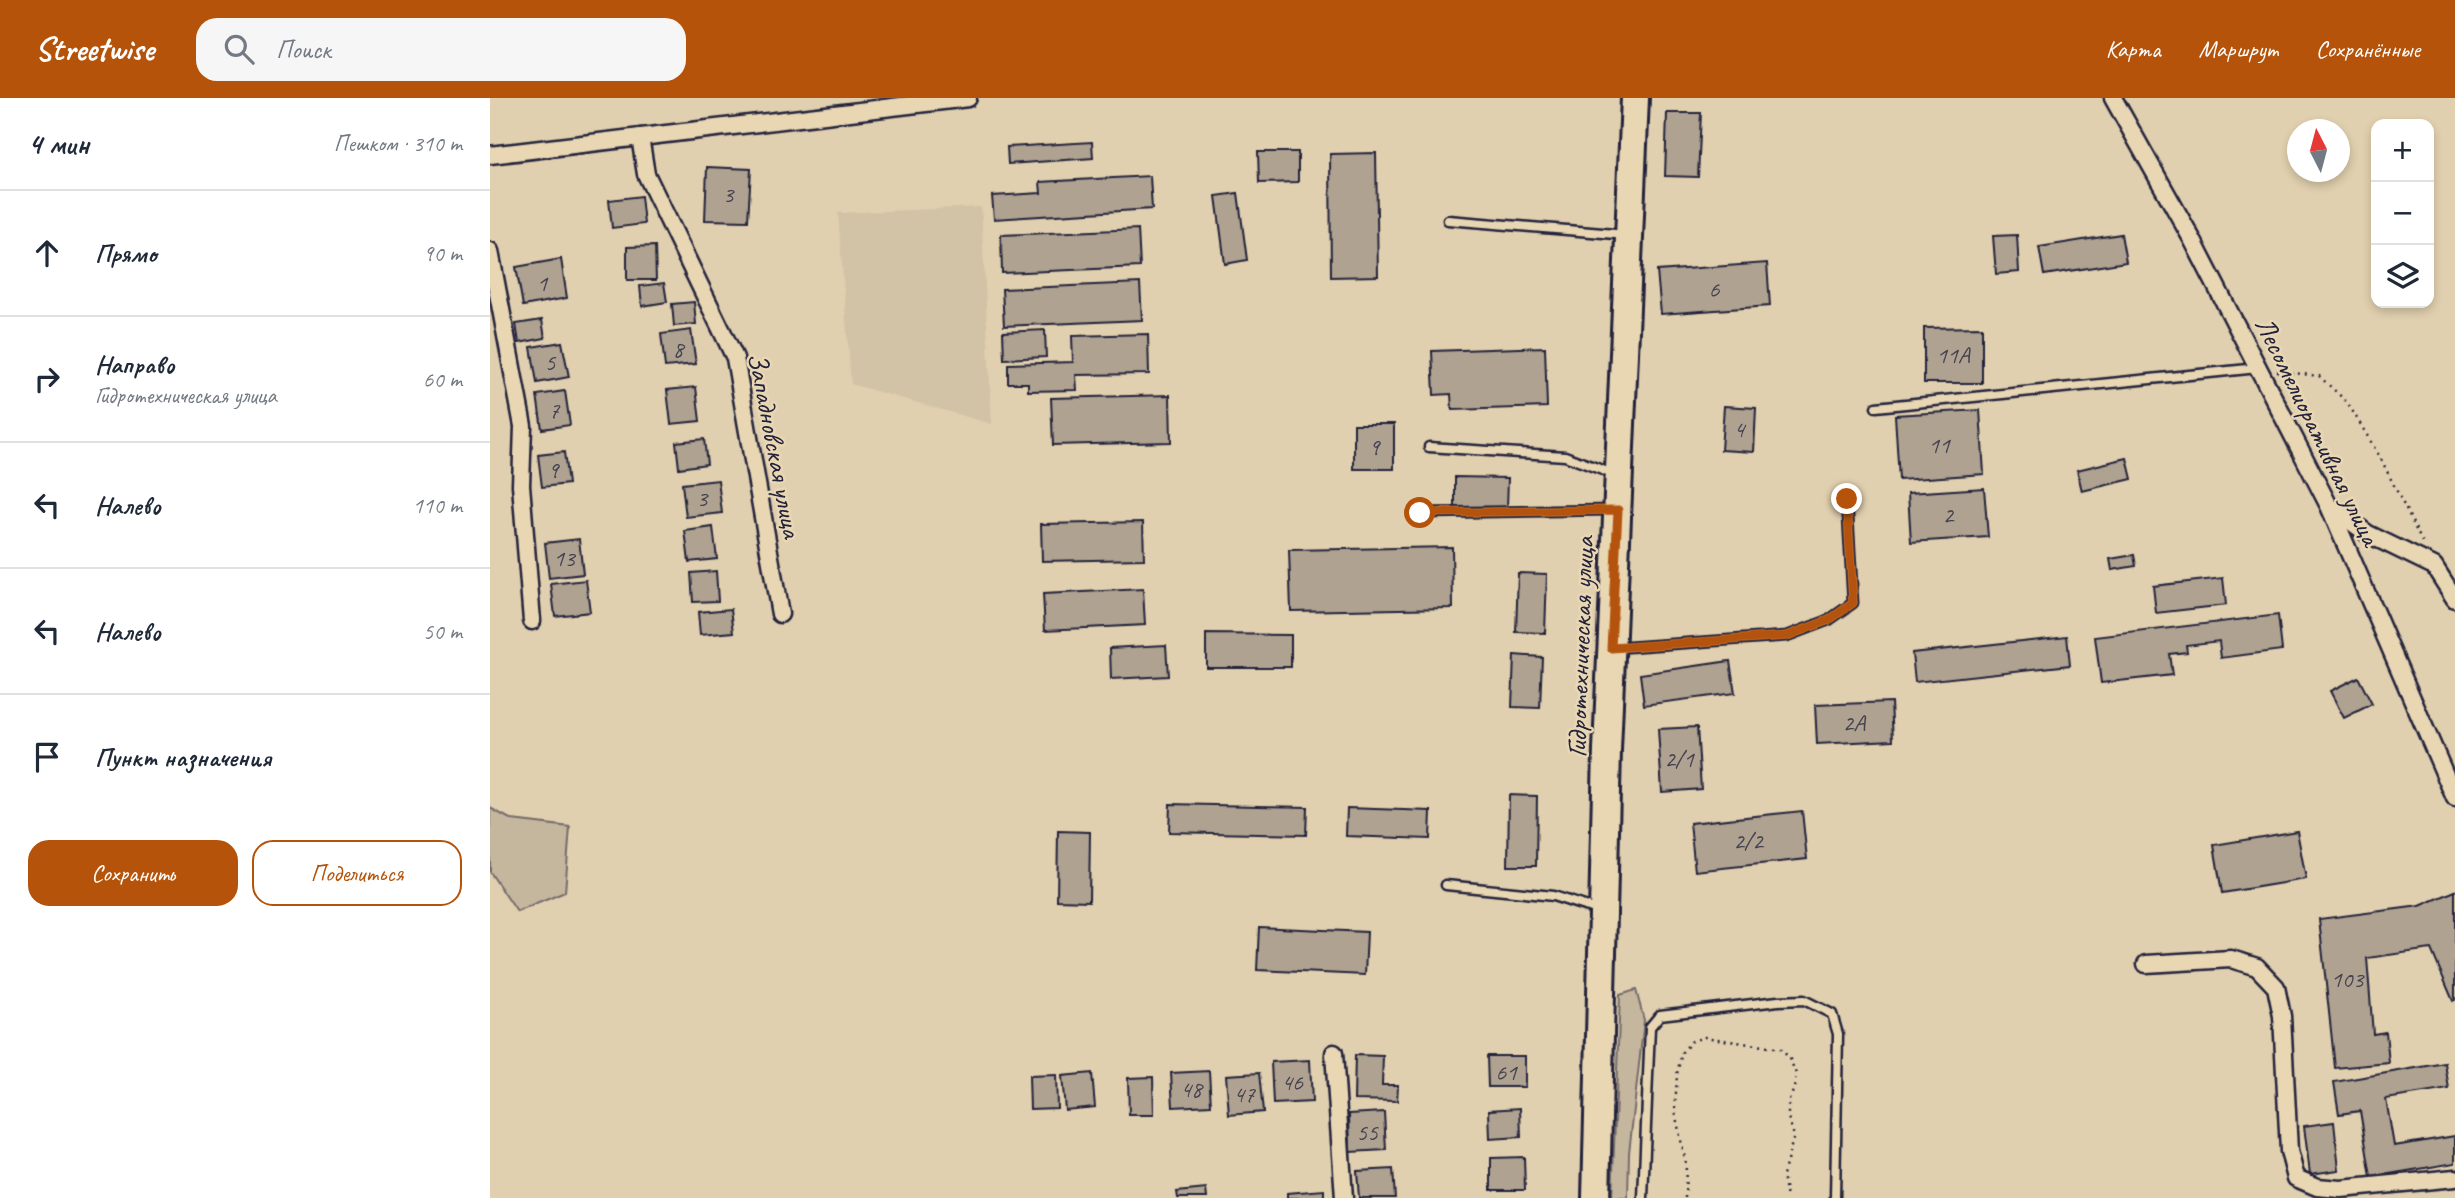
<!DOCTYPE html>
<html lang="ru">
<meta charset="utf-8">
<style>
body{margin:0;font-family:Caveat,sans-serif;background:#f6f6f7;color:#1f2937}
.controls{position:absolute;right:21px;top:21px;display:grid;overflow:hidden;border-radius:14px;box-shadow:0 4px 10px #0003}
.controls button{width:63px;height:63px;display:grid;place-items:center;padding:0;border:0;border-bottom:2px solid #e0e1e3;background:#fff;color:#1f2937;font:35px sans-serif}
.compass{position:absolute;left:1797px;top:21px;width:63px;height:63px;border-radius:50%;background:#fff;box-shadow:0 4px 10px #0003;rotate:354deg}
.stop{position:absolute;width:21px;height:21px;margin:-16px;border:5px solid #b45309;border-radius:50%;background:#fff}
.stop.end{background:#b45309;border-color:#fff;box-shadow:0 2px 7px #0008}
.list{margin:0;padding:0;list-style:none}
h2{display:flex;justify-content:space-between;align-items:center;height:91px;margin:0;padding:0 28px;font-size:30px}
h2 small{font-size:23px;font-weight:400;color:#747a83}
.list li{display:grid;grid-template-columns:46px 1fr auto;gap:21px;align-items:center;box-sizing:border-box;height:126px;padding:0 28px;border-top:2px solid #e0e1e3}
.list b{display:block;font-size:26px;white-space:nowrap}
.list p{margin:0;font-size:23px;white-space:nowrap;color:#747a83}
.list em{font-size:23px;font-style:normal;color:#747a83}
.actions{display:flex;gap:14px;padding:21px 28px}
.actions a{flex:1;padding:16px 0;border:2px solid #b45309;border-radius:21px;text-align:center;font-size:24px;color:#b45309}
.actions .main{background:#b45309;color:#fff}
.icon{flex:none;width:38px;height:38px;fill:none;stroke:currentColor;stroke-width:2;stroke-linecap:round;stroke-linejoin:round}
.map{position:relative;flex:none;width:1965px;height:1100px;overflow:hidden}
header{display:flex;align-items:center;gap:42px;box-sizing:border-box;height:98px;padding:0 35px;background:#b45309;color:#fff}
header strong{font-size:33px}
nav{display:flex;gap:38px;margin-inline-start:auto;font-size:24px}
.search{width:490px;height:63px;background:#f6f6f7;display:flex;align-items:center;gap:18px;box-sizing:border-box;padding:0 24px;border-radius:21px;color:#747a83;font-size:26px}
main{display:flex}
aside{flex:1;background:#fff}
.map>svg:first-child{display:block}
.built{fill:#d2c2a6}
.green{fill:#c5b69e;stroke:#746c6c;stroke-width:2}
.building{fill:#afa291;stroke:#22223b;stroke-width:2}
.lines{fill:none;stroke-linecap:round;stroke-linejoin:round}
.service-casing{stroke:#22223b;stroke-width:13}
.minor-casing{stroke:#22223b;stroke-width:21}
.primary-casing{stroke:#22223b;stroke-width:32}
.path{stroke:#22223b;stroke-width:2.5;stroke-dasharray:2 5;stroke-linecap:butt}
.service{stroke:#e9d7b4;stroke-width:8}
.minor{stroke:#e9d7b4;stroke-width:16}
.primary{stroke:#e9d7b4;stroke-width:26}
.route{stroke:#b45309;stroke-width:9}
.labels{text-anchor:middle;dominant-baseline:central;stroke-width:5;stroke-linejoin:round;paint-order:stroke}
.number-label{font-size:24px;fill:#454250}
.street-label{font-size:28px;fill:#22223b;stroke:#e9d7b4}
</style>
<header>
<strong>Streetwise</strong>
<div class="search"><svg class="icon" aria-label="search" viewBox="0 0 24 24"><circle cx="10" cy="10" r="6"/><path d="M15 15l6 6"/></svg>Поиск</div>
<nav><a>Карта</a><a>Маршрут</a><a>Сохранённые</a></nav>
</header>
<main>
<aside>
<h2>4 мин<small>Пешком · 310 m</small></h2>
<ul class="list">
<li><svg class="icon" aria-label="ahead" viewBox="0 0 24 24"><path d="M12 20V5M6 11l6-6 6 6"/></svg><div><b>Прямо</b></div><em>90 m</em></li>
<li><svg class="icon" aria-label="right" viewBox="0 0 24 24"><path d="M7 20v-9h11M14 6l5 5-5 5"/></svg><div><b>Направо</b><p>Гидротехническая улица</p></div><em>60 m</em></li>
<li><svg class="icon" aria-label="left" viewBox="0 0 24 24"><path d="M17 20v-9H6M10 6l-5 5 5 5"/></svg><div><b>Налево</b></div><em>110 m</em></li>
<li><svg class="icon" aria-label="left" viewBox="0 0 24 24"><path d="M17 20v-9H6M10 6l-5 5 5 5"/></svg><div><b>Налево</b></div><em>50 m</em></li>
<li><svg class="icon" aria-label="arrive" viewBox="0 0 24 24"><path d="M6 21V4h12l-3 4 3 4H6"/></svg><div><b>Пункт назначения</b></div></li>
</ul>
<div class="actions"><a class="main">Сохранить</a><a>Поделиться</a></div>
</aside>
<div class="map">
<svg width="1965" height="1100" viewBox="0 0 1965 1100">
<rect width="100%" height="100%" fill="#e1d0af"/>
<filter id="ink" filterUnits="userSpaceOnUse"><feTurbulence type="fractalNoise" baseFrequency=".0143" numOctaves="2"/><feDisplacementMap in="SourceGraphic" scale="14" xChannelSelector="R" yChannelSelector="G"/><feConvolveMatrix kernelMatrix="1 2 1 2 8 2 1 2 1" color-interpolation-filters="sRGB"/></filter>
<g filter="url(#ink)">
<path class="built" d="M491 109 502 326 361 286 348 115Z"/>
<g class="green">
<path d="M0 710 22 722 80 729 75 794 27 814 0 774Z"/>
<path d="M1146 892 1154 922 1139 1055 1138 1100H1122L1130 897Z"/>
</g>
<g class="building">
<path d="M1177 15H1211L1208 79 1175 78Z"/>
<path d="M602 44 603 60 518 66 517 49Z"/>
<path d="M768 54H808V84L769 85Z"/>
<path d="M886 55 888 178 841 179 840 56Z"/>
<path d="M217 69 261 71 258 123 215 122Z"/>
<path d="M660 78 662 111 504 121 502 98 551 95 550 84Z"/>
<path d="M748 95 757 162 735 166 726 98Z"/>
<path d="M151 98 154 126 122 130 119 102Z"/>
<path d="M648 131 650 169 512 175 511 137Z"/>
<path d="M1631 136 1636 164 1554 177 1549 149Z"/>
<path d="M1527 137 1529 174 1506 176 1503 138Z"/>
<path d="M165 148 166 182H137V149Z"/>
<path d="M71 161 77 200 33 208 26 169Z"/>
<path d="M1277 165 1280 208 1171 216 1167 173Z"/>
<path d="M174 185 177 204 152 208 150 188Z"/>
<path d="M650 185 652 222 514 228 512 191Z"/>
<path d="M204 204 206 226 184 228 182 206Z"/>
<path d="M52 222 55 240 29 245 26 226Z"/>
<path d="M1492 229V285H1434V230Z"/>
<path d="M201 232 206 266 175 269 171 236Z"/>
<path d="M555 232 556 259 514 261 513 234Z"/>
<path d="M658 236 659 276 586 277 587 292 538 293V285H518V266L583 264 582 238Z"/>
<path d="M72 244 79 279 47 285 41 249Z"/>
<path d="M1055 249 1057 309 962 312 961 296 944 297 942 253Z"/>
<path d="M206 289 210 323 181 326 177 292Z"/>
<path d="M75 293 80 327 52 331 47 297Z"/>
<path d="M680 297 681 344 563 347 561 300Z"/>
<path d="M1234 308 1266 310 1264 354 1231 352Z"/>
<path d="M1490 312 1494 376 1409 382 1405 317Z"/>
<rect x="864" y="326" width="40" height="45"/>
<path d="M214 341 217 366 189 370 186 344Z"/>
<path d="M74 354 78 386 52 389 48 357Z"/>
<path d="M1637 360 1642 381 1592 393 1587 372Z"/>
<path d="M965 379 1018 380 1017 410 965 409Z"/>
<path d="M228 382 232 415 196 419 192 386Z"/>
<path d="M1494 390 1498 439 1421 444 1418 395Z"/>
<path d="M653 424 654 461 552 463 551 426Z"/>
<path d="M223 429 227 461 199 464 195 433Z"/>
<path d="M89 441 93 476 59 480 55 445Z"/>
<path d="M962 449 963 510 801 513 799 452Z"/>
<path d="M1644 457 1646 468 1622 472 1620 461Z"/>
<path d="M226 473 228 503 203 504 201 475Z"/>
<path d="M1028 475 1057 476 1055 535 1026 534Z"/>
<path d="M1733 480 1736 507 1666 515 1663 488Z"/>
<path d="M96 482 100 514 65 518 61 486Z"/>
<path d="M653 491 655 527 555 532 553 496Z"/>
<path d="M241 511 244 534 210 537 208 514Z"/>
<path d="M1788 517 1792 552 1731 560 1729 543 1696 547 1697 554 1679 556 1682 577 1611 585 1605 539Z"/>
<path d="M716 536 801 537V569H716Z"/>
<path d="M1577 538 1580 567 1425 584 1422 555Z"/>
<path d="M676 547 678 578 621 581 620 550Z"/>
<path d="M1024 557 1052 559 1050 610 1022 609Z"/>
<path d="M1240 563 1245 595 1154 607 1150 576Z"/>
<path d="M1868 579 1882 606 1854 620 1840 593Z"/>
<path d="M1401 604 1403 642 1327 646 1325 607Z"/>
<path d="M1207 629 1211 691 1172 694 1168 631Z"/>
<path d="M1019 697 1047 698 1046 768H1018Z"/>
<path d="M680 706 817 709 816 737 679 734Z"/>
<path d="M857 710 941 713 940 741 856 738Z"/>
<path d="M1312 713 1317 761 1205 773 1200 725Z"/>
<path d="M568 733 600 734 599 803 567 802Z"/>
<path d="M1807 733 1816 781 1732 795 1724 747Z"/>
<path d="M1965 793V902L1963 903 1941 851 1877 860 1883 936 1896 934 1899 965 1845 970 1829 821 1930 808Z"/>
<path d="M769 829 877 834 875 877 767 872Z"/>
<path d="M865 957 893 958 892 987H908L907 1003 864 1002Z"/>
<path d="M997 958H1035V989H998Z"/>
<path d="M820 962 822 1004 783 1006 781 964Z"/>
<path d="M1955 965 1959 991 1896 1001 1904 1048 1965 1038V1065L1881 1079 1870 1013 1849 1016 1844 984Z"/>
<path d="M719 973 721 1007 683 1009 681 975Z"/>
<path d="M602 975 605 1009 575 1012 572 978Z"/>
<path d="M769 975 773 1014 739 1017 736 977Z"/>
<path d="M566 977 567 1010 540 1011 539 978Z"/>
<path d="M663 979 664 1017H639L638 980Z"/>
<path d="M1030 1010 1031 1039 1000 1041 999 1012Z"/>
<path d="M894 1014 896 1052 860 1054 859 1016Z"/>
<path d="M1844 1024 1849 1072 1820 1076 1814 1028Z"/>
<path d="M1034 1059 1035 1092H1001V1060Z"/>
<path d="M903 1071 905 1100H869L867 1073Z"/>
<path d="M716 1091 717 1100H688L687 1094Z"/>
<path d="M834 1092V1100H797V1095Z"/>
</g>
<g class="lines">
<g class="service-casing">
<g id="service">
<path d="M958 122 1137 137"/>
<path d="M1386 309 1768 270"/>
<path d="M939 349 1075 358 1123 376"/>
<path d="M930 415 1124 412"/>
<path d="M1124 550 1297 538 1339 522 1363 505 1357 401"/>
<path d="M956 787 1063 798 1110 813"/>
<path d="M1153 1100 1160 929 1170 917 1288 903 1314 902 1342 916 1348 936 1345 1100"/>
</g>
</g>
<g class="minor-casing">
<g id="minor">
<path d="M1623 0 1702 141 1839 408 1965 700"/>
<path d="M150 39 156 76 245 260 290 516"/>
<path d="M0 57 478 0"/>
<path d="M0 153 33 328 31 387 42 523"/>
<path d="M1841 409 1878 436 1944 468 1965 501"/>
<path d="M1656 866 1741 861 1767 869 1786 889 1792 918 1799 1053 1806 1080 1827 1089 1851 1091 1965 1080"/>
<path d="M844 955 854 1100"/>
</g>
</g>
<g class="primary-casing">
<path id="primary" d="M1106 1100 1117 652 1145 0"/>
</g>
<g class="path">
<path d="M1787 273 1829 278 1857 304 1890 359 1933 446"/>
<path d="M1195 1100 1196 1066 1185 1014 1187 976 1192 954 1202 943 1215 939 1291 951 1300 961 1306 976 1304 991 1298 1004V1019L1304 1038 1293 1077 1297 1100"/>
</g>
<use href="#service" class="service"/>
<use href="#minor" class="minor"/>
<use href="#primary" class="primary"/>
</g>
</g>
<g class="lines" filter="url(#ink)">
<path class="route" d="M930 415 1128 412 1121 550 1297 538 1339 522 1363 505 1357 401"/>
</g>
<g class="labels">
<g class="number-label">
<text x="238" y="96">3</text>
<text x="52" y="185">1</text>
<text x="1224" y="191">6</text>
<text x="188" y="251">8</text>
<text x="1463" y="257">11А</text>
<text x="60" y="264">5</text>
<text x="64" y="312">7</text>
<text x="1249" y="331">4</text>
<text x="1449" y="347">11</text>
<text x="884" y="349">9</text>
<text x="63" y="372">9</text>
<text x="212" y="400">3</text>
<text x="1458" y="417">2</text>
<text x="74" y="460">13</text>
<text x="1364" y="625">2А</text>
<text x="1189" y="661">2/1</text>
<text x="1258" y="743">2/2</text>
<text x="1857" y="881">103</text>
<text x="1016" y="974">61</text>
<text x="802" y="984">46</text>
<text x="701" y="991">48</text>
<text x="754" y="996">47</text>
<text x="877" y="1034">55</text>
</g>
<g class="street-label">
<text transform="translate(1828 333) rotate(64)">Лесомелиоративная улица</text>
<text transform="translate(285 347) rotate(79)">Западновская улица</text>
<text transform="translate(1090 549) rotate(-88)">Гидротехническая улица</text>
</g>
</g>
</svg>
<div class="controls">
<button>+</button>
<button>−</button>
<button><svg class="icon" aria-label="layers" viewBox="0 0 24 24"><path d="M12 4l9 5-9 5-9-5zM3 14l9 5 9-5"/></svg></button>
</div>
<svg class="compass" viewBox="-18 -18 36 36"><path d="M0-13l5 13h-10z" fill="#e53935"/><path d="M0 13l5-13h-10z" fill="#747a83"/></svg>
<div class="stop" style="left:930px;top:415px"></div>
<div class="stop end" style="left:1357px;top:401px"></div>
</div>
</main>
